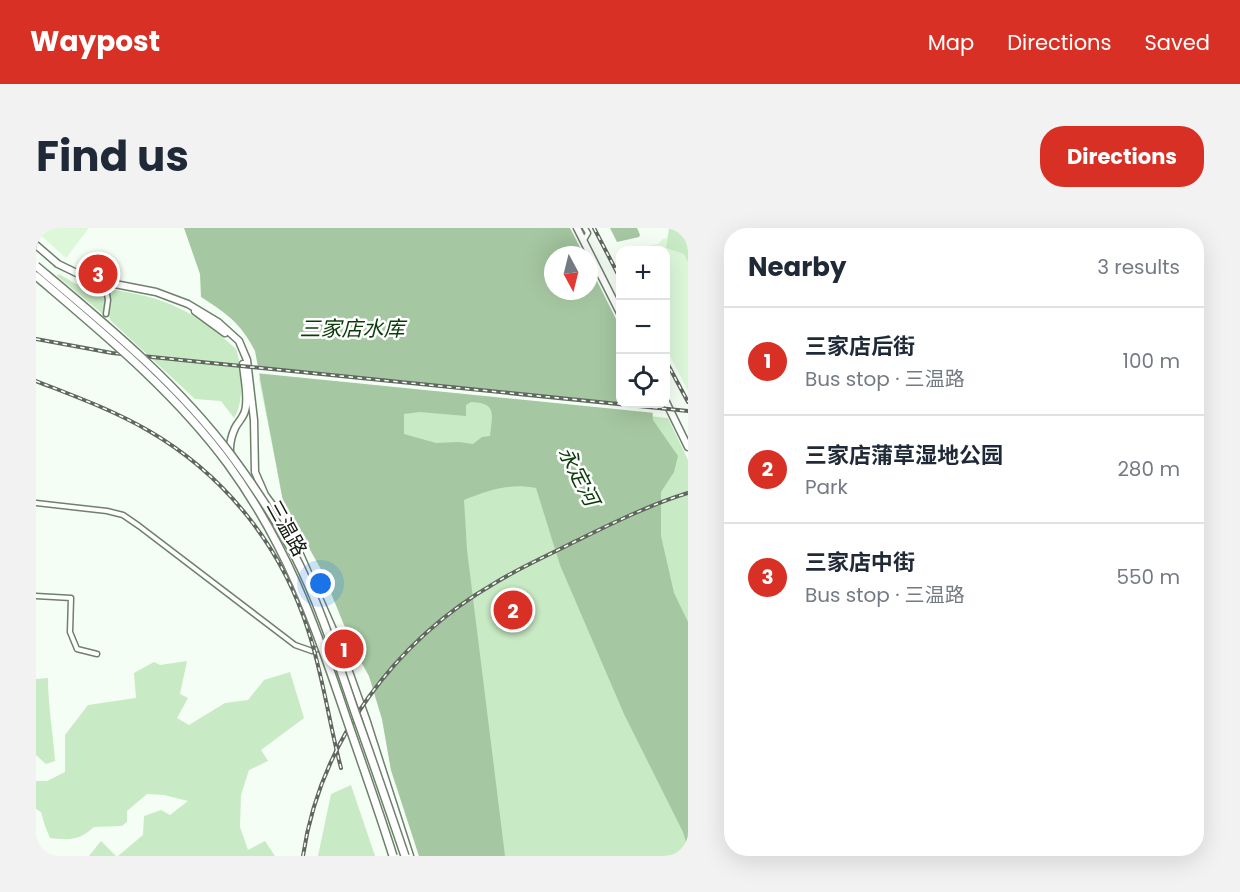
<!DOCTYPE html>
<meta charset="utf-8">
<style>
body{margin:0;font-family:Poppins,"Noto Sans SC",sans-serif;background:#f2f2f3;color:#1f2937}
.controls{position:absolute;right:18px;top:18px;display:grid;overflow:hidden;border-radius:12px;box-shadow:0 6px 24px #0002}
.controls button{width:54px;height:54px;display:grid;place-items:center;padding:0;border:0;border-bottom:2px solid #e0e1e3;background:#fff;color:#1f2937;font:30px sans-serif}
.compass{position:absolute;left:508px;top:18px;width:54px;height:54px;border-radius:50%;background:#fff;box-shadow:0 6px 24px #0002;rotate:173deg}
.you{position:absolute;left:285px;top:356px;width:21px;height:21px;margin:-15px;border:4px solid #fff;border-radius:50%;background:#1a73e8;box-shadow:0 0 0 9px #1a73e833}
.badge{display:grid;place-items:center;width:39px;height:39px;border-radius:50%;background:#d93025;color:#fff;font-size:20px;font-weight:700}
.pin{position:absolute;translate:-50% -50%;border:3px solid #fff;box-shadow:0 2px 6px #0006}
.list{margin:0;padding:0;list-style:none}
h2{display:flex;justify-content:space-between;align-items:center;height:78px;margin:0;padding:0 24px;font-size:26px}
h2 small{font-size:20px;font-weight:400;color:#747a83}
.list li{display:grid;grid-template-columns:39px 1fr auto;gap:18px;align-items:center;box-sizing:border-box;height:108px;padding:0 24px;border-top:2px solid #e0e1e3}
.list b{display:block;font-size:22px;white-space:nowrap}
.list p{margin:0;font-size:20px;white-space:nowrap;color:#747a83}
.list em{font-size:20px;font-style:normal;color:#747a83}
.icon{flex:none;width:33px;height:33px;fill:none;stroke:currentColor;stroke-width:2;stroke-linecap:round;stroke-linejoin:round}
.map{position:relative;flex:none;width:652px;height:628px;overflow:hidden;border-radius:24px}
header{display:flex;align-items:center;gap:36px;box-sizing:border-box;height:84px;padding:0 30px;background:#d93025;color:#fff}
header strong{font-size:28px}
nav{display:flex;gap:33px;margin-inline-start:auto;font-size:21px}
.intro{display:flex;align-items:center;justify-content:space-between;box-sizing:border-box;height:144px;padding:0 36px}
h1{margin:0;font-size:42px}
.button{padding:15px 27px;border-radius:24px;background:#d93025;color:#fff;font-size:21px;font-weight:700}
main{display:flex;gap:36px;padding:0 36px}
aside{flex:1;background:#fff;border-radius:24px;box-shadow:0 6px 24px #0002}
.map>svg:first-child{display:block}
.built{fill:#dcf8d9}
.green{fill:#c8eac4}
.water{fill:#a5c7a1;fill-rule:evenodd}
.pier{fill:#f5fef4}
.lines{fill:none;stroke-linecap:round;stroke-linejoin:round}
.minor-casing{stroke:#6d816b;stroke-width:7}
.primary-casing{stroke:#6d816b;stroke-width:9}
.trunk-casing{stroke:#6d816b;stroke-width:9}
.minor{stroke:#fff;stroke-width:4}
.primary{stroke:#fff;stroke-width:6}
.trunk{stroke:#fff;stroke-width:6}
.rail-casing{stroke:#5f675e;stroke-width:4}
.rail{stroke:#fff;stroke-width:1.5;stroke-dasharray:4.5;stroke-linecap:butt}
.motorway-bridge-casing{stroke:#6d816b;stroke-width:10;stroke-linecap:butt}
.motorway-bridge{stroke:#fff;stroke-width:7}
.labels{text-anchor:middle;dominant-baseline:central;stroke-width:5;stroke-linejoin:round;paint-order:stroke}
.street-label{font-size:20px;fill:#131b12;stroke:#fff}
.water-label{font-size:21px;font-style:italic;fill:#0a3c08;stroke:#fff}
</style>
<header>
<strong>Waypost</strong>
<nav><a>Map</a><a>Directions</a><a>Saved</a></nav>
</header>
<div class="intro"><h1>Find us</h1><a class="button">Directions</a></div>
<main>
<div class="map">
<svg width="652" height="628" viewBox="0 0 652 628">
<rect width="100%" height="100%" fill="#f5fef4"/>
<g class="built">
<path d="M0 0H53L30 30 0 3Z"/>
<path d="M628 10 632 11 630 20 649 26 652 34V163L630 120V22H585L622 16Z"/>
</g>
<g class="green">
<path d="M633 0H652V34L648 26 630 20Z"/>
<path d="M23 46 40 56 67 60 70 75 68 87 21 48Z"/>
<path d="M73 61C131 70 156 81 200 121 206 138 209 174 198 190L185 173 159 171 74 92C71 83 76 72 73 61Z"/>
<path d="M223 150 632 190 652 232V628H383L355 542 346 491 333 448 318 421 286 343 247 273Z"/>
<path d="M151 433 144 466 152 470 141 490 153 497 189 475 212 472 228 452 254 444 268 490 225 522 232 533 213 542 205 567 204 599 212 622 229 613 239 628H82L107 607 108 588 125 582 134 587 152 573 128 567 111 566 91 583V594L86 598 58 599C42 613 35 612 14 610L9 598 5 584 0 581V553H11L29 544V507L52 477 100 470 98 445 118 434 124 437Z"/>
<path d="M12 450C12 478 17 505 19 533L10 536 0 527V451Z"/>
<path d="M315 557 339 628H282L295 566Z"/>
<path d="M65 613 80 628H53Z"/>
</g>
<g class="water">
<path d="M148 0H534L548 27H517V63H553V37L584 99V176H616L617 192 642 228 638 244 625 264V308L638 365 652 394V620L647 604 588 486 524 337 500 260C473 255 453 262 428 272L431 322 469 628H383L355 542 346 491 333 448 318 421 286 343 247 273 219 123C204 94 191 86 165 69L164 46ZM435 174C462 175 456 187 454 208L446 209 437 216 423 214 400 215 368 206V186L384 184 430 188V177Z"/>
<path d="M574 0H601L604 7 603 9 581 14Z"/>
</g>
<path class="pier" d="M218 138 619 178V185L219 145Z"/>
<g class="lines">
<g class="minor-casing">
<g id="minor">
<path d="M548 12 552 5 549 0"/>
<path d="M69 55 72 72 70 86"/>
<path d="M0 275 71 283 87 287 103 298 259 417 276 423 297 415"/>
<path d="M0 368 35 370 34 404 41 421 61 426"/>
</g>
</g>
<g class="primary-casing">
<g id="primary">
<path d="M541 0 584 85"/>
<path d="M630 174 652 219"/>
</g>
</g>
<g class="trunk-casing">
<g id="trunk">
<path d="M0 17 22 36 53 51 120 64 152 76 182 94 203 113 211 132 218 192 219 244 229 267 243 286 263 324 302 413 330 491 374 628"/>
<path d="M159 83 189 105"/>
<path d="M198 241C192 227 193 213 199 200 202 194 207 190 209 183 213 169 208 151 207 136"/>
</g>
</g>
<use href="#minor" class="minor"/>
<use href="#primary" class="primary"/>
<use href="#trunk" class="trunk"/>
<g class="rail-casing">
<g id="rail">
<path d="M558 0 584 50"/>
<path d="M0 111 76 125 652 183"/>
<path d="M630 133 652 174"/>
<path d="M0 153C38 168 77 182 113 203 189 247 246 319 272 402 287 447 293 495 305 540"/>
<path d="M267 628C284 513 360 412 459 355 485 339 513 327 540 313 577 295 613 277 652 265"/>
</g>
</g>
<use href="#rail" class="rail"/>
<g class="motorway-bridge-casing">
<g id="motorway-bridge">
<path d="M0 38C69 96 140 154 195 227 218 258 240 291 258 326 284 377 301 432 320 487 337 534 353 581 369 628"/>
<path d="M0 48C68 106 138 163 192 236 250 316 278 393 309 486 325 533 342 580 357 628"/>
</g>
</g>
<use href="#motorway-bridge" class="motorway-bridge"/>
</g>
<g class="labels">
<g class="street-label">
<text transform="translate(251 300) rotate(61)">三温路</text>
</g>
<g class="water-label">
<text x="316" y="100">三家店水库</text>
<text transform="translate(543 248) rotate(63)">永定河</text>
</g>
</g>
</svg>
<div class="controls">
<button>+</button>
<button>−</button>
<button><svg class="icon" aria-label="locate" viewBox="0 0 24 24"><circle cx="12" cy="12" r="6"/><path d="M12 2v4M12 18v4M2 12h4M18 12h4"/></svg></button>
</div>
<svg class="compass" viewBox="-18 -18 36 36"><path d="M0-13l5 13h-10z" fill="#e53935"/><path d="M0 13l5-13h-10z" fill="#747a83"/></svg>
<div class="you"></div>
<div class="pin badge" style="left:308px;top:421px">1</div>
<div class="pin badge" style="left:477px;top:382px">2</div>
<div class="pin badge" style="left:62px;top:46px">3</div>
</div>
<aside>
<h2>Nearby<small>3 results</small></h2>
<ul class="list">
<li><span class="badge">1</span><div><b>三家店后街</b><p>Bus stop · 三温路</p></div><em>100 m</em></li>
<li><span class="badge">2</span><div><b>三家店蒲草湿地公园</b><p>Park</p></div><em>280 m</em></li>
<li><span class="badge">3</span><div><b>三家店中街</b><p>Bus stop · 三温路</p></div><em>550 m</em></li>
</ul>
</aside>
</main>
